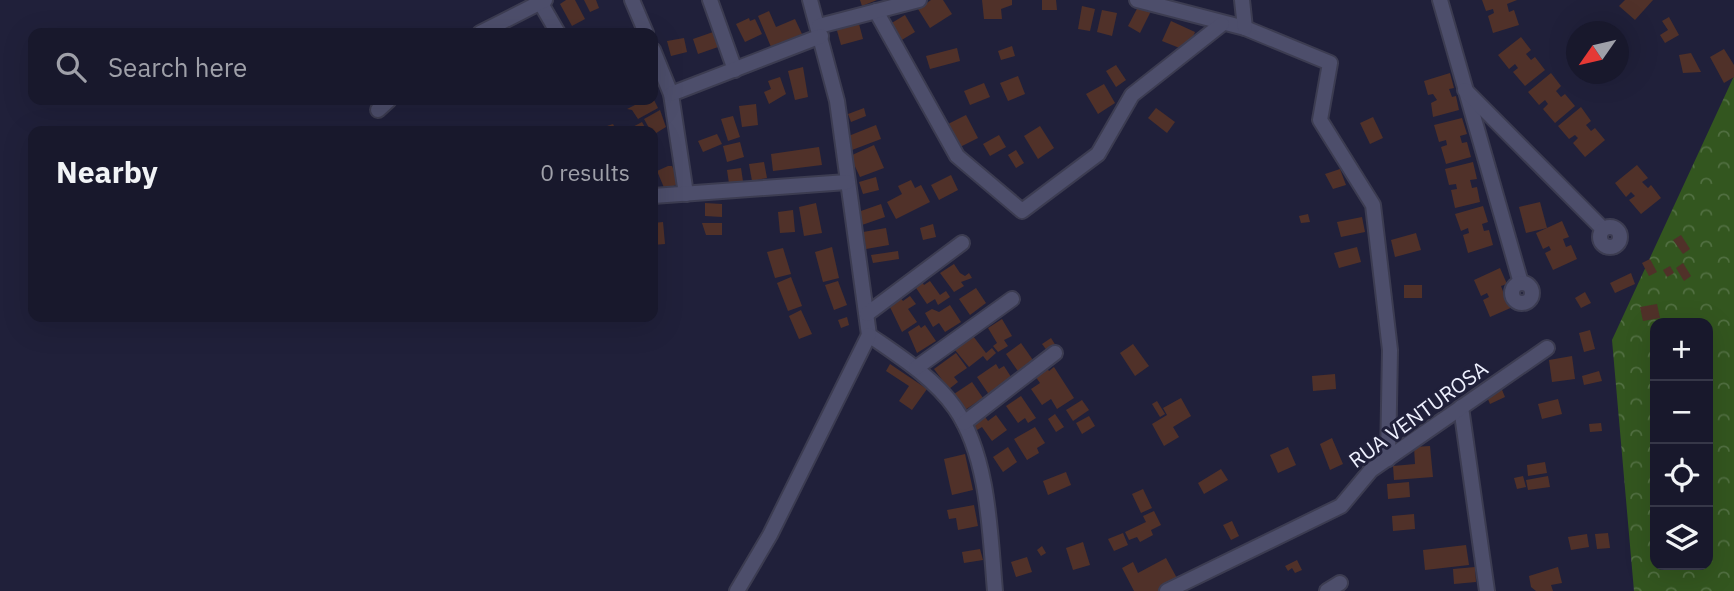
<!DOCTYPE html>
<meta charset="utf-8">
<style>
body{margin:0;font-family:"IBM Plex Sans",sans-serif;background:#212134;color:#f1f3f6}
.controls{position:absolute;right:21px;bottom:21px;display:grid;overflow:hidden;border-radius:14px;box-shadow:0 7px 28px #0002}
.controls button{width:63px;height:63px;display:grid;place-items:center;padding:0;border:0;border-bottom:2px solid #363748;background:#18182c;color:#f1f3f6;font:35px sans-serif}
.compass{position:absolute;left:1566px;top:21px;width:63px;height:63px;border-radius:50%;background:#18182c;box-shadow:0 7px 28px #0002;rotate:236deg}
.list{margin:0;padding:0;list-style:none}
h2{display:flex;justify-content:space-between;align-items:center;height:91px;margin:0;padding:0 28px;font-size:30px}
h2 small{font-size:23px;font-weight:400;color:#9fa0a9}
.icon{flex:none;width:38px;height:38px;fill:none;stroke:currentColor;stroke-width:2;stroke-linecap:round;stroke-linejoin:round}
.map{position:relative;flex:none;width:1734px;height:591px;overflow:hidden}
.search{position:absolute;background:#18182c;box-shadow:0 7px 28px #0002;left:28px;top:28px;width:630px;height:77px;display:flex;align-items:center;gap:18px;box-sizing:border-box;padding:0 24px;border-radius:14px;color:#9fa0a9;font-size:26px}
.panel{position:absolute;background:#18182c;box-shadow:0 7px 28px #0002;left:28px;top:126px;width:630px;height:196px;border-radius:14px}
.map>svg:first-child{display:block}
.forest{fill:url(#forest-crowns);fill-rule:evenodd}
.building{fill:#503129}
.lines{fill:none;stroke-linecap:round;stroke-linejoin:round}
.minor-casing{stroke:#3c3c51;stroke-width:18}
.minor{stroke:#4d4e6b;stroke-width:14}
.labels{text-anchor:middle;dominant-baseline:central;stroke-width:6;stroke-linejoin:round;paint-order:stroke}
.street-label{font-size:21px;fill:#eef0fe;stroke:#20203a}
</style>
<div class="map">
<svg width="1734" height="591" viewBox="0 0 1734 591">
<defs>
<pattern id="forest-crowns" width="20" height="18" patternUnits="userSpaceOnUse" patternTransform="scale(1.75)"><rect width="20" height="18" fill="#33561f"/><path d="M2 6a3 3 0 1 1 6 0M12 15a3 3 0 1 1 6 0" fill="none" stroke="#516f41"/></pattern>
</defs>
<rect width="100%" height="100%" fill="#20203a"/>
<path class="forest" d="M1734 76V591H1634L1612 340ZM1655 323H1708V565H1655Z"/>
<g class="building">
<path d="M566 0H575L585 19 572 26 560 4Z"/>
<path d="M584 0H596L599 8 590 12Z"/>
<path d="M860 0H877L862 6Z"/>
<path d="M931 0H943L952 14 930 28 918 9Z"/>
<path d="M982 0H1012V5L1001 9 1002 19H984Z"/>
<path d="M1042 0H1056L1057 10H1042Z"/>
<path d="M1482 0H1517L1507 4 1509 12 1514 10 1519 25 1493 33 1488 16 1494 13 1493 9 1486 11Z"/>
<path d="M1625 0H1653L1635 20 1619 6Z"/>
<path d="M1140 3 1152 9 1140 33 1128 26Z"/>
<path d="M1082 6 1095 9 1090 31 1078 29Z"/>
<path d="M1102 10 1117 13 1112 36 1097 32Z"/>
<path d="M769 11 776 27 795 19 802 34 771 47 758 16Z"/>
<path d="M905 15 915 32 900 41 890 24Z"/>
<path d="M1669 17 1679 35 1665 43 1660 35 1668 30 1662 21Z"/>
<path d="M749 18 750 21 755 19 762 34 745 42 736 24Z"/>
<path d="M1171 21 1195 32 1187 51 1162 41Z"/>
<path d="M859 24 863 39 841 45 836 27Z"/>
<path d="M716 31 721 46 698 54 693 39Z"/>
<path d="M1521 37 1531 50 1526 54 1531 60 1535 57 1545 70 1525 86 1513 72 1518 68 1515 64 1509 69 1498 55Z"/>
<path d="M684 38 687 52 671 56 667 41Z"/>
<path d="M1012 46 1015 56 1001 60 998 51Z"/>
<path d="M957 48 960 61 930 69 926 56Z"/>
<path d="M1724 49 1734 65V77L1724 83 1710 57Z"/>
<path d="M1691 53 1701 72 1683 73 1679 55Z"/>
<path d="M1116 65 1126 80 1116 87 1106 71Z"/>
<path d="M803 67 808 97 795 100 788 71Z"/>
<path d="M1450 73 1454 88 1449 89 1452 97 1456 96 1459 110 1433 117 1431 103 1437 100 1433 94 1428 95 1424 81Z"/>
<path d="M1551 73 1561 86 1556 91 1561 97 1565 94 1575 106 1555 123 1543 109 1548 104 1545 100 1539 105 1528 92Z"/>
<path d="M1018 76 1025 94 1008 101 1000 83Z"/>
<path d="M780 77 786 94 769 104 764 92 771 89 768 81Z"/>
<path d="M984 83 990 97 970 105 964 91Z"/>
<path d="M1104 84 1115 103 1098 114 1086 94Z"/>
<path d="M645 100H654L658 108 638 119 632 110 627 109Z"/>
<path d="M756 104 758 125 742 127 739 106Z"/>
<path d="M1581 107 1591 121 1586 125 1591 131 1595 128 1605 140 1585 157 1573 143 1578 138 1575 135 1569 139 1558 126Z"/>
<path d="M864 108 866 116 851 122 848 114Z"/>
<path d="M1156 108 1175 122 1167 133 1148 118Z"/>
<path d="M660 110 666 127 653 135 644 119Z"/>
<path d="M966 115 978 138 958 148 946 125Z"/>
<path d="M733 116 740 137 728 141 721 119Z"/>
<path d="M1373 117 1383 138 1370 144 1360 123Z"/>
<path d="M1462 118 1467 134 1460 136 1462 143 1467 142 1471 157 1446 164 1441 147 1447 145 1446 140 1439 142 1434 125Z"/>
<path d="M642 122 647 131H625Z"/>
<path d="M613 124 615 128 620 126 622 131H606L604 127Z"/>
<path d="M876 125 881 139 852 150 846 137Z"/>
<path d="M1040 126 1054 148 1038 159 1024 136Z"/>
<path d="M717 134 722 144 703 152 698 141Z"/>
<path d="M999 135 1006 147 990 156 983 144Z"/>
<path d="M740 142 744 157 727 162 723 146Z"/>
<path d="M874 145 884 168 860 177 850 156Z"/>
<path d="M819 147 822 165 773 171 771 154Z"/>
<path d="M1016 150 1024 163 1016 168 1008 155Z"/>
<path d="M764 162 767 178 752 181 749 164Z"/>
<path d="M1473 162 1477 179 1470 180 1472 188 1477 187 1480 202 1455 208 1451 190 1457 189 1456 184 1449 185 1445 169Z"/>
<path d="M1637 165 1648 178 1642 182 1648 188 1651 185 1661 198 1641 214 1629 200 1635 196 1631 192 1626 197 1615 183Z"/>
<path d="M668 166H672L680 183 665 190 657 171Z"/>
<path d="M741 168 744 188 730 190 727 170Z"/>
<path d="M1340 169 1346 185 1333 189 1325 174Z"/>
<path d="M951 175 958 190 939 200 931 185Z"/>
<path d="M876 177 879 190 863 194 859 182Z"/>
<path d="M911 180 915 188 921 185 930 202 896 219 887 202 902 194 898 186Z"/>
<path d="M1540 202 1547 228 1526 233 1519 207Z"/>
<path d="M705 203 722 204V217L705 216Z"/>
<path d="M816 203 822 233 804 236 799 207Z"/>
<path d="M881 204 885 217 862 225 858 212Z"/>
<path d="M1483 206 1488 222 1482 224 1484 231 1489 230 1493 245 1468 253 1463 235 1469 233 1468 228 1461 231 1455 214Z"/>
<path d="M793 210 795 232 780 233 778 212Z"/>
<path d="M1308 214 1310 222 1301 223 1299 216Z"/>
<path d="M1362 217 1365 232 1341 237 1337 222Z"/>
<path d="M1562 221 1569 237 1563 239 1566 247 1571 245 1577 259 1553 270 1545 253 1551 250 1549 246 1543 249 1536 233Z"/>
<path d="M663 222 665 244 653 245V223Z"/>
<path d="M702 223H722V235H706Z"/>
<path d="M933 224 936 237 923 240 920 228Z"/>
<path d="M886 228 889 245 866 249 863 232Z"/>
<path d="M1416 233 1421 250 1395 257 1391 240Z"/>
<path d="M1681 235 1690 249 1683 254 1673 240Z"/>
<path d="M832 247 839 278 823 282 815 252Z"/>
<path d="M1357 247 1361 262 1339 268 1334 253Z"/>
<path d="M783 248 791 274 775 278 767 252Z"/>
<path d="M898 251 899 259 873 263 871 255Z"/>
<path d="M1650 259 1657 272 1649 276 1642 263Z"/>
<path d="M1683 263 1691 276 1684 281 1676 268Z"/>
<path d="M954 264 960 273 965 276 969 273 972 278 961 282 964 286 954 292 940 273Z"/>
<path d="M1670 266 1674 273 1667 277 1663 270Z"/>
<path d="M1500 268 1507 284 1501 286 1504 294 1508 292 1515 306 1490 317 1483 300 1489 297 1487 293 1481 296 1474 280Z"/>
<path d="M1631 273 1635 284 1615 293 1610 283Z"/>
<path d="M791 277 802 306 788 311 777 283Z"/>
<path d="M921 280 924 285 930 281 940 295 946 291 950 297 938 305 935 299 927 304 914 285Z"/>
<path d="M838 281 847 305 834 310 825 285Z"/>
<rect x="1404" y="285" width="18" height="13"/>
<path d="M976 288 986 303 970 315 959 299Z"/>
<path d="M1585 292 1591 303 1581 308 1575 298Z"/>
<path d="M899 296 903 301 910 296 916 304 908 309 917 322 902 332 888 303Z"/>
<path d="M1657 304 1660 318 1643 321 1640 307Z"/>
<path d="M950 305 961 322 945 332 939 323 933 327 925 313 932 309 939 312Z"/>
<path d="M801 310 812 334 799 339 789 316Z"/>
<path d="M847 317 849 325 841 328 838 320Z"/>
<path d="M1002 319 1012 336 1004 340 1008 346 998 352 993 346 997 343 988 328Z"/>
<path d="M919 325 921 328 925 325 936 341 917 353 908 332Z"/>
<path d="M1590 330 1595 349 1584 352 1579 333Z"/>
<path d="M973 336 986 353 992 348 996 353 987 361 983 356 969 367 955 350Z"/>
<path d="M1051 338 1056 346 1048 352 1042 344Z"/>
<path d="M1021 343 1035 363 1020 374 1006 354Z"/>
<path d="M1133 344 1149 366 1135 376 1120 353Z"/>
<path d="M956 353 967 368 954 377 958 382 949 389 934 369Z"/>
<path d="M1572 356 1575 379 1552 382 1549 360Z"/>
<path d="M890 364 927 389 912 410 899 401 909 386 886 371Z"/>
<path d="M996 364 999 369 1004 366 1013 380 990 396 977 377Z"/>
<path d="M1045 365 1049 371 1054 367 1074 398 1057 409 1051 399 1042 405 1031 389 1040 383 1033 373Z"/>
<path d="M1599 371 1602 381 1584 385 1582 376Z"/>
<path d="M1335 374 1336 389 1313 391 1312 376Z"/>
<path d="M972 382 983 398 965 410 954 394Z"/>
<path d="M1500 385 1505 397 1490 404 1485 392Z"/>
<path d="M1021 396 1036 418 1028 423 1025 418 1018 423 1006 406Z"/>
<path d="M1181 398 1191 416 1173 427 1179 437 1164 446 1152 424 1167 415 1163 408Z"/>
<path d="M1558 399 1562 414 1542 419 1538 404Z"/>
<path d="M1082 400 1089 410 1073 421 1066 410Z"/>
<path d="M1157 401 1165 414 1160 417 1152 404Z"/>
<path d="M1055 414 1064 427 1056 432 1048 419Z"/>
<path d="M996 415 1007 430 992 441 982 427 977 430 974 425 985 417 988 421Z"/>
<path d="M1089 416 1095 426 1082 434 1076 423Z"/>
<path d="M1601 423 1602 431 1590 432 1589 424Z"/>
<path d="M1035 427 1045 443 1037 448 1039 453 1027 460 1014 439Z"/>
<path d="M1332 438 1343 464 1330 470 1320 444Z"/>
<path d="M1430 446 1433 477 1394 480 1393 466 1415 464 1414 447Z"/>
<path d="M1008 447 1017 462 1003 472 993 457Z"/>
<path d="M1288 447 1296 465 1278 473 1270 455Z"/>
<path d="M965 454 973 490 952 495 944 459Z"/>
<path d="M1545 462 1547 473 1528 476 1527 465Z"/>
<path d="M1221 469 1228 480 1204 494 1198 483Z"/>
<path d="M1066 472 1071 485 1048 495 1043 481Z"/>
<path d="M1523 476 1526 487 1517 489 1514 478Z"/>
<path d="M1548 476 1550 487 1528 490 1526 480Z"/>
<path d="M1409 482 1410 497 1388 499 1387 484Z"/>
<path d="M1143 489 1152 508 1141 513 1132 494Z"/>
<path d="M974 505 978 526 958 530 956 518 949 519 947 510Z"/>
<path d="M1154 511 1161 525 1151 530 1153 535 1140 542 1137 537 1129 540 1125 532 1146 522 1143 516Z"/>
<path d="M1414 514 1415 529 1393 531 1392 516Z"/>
<path d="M1232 521 1239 536 1231 540 1223 525Z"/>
<path d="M1123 533 1128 545 1114 551 1108 539Z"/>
<path d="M1608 533 1610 548 1597 549 1595 534Z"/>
<path d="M1587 534 1589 547 1571 550 1568 537Z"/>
<path d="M1083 542 1090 565 1073 570 1066 548Z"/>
<path d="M1466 545 1469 565 1425 570 1423 550Z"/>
<path d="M1042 546 1046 553 1041 556 1037 550Z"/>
<path d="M980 549 983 560 964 563 962 552Z"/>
<path d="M1027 557 1032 572 1016 577 1011 562Z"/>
<path d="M1166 558 1178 580 1158 591H1134L1122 568 1133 562 1138 573Z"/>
<path d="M1297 560 1302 570 1295 573 1292 568 1288 571 1285 566Z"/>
<path d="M1475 567 1476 582 1454 584 1453 569Z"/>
<path d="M1558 567 1562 583 1551 585 1553 591H1536L1531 587 1529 576Z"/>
</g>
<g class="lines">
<g class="minor-casing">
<g id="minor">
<path d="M632 0 646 33"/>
<path d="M710 0 735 70"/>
<path d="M810 0 837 101 869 335C899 356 933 377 955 408 989 457 990 534 995 591"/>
<path d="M1137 0 1245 28 1330 63 1320 120 1373 205 1390 350 1388 459"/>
<path d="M1242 0 1245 28"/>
<path d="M1440 0 1521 283"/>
<path d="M540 2 558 33"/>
<path d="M876 11 957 156 1022 211 1098 154 1132 95 1222 24"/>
<path d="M819 26 919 0"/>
<path d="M480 33 545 0"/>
<path d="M653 50 671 94 686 194"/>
<path d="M1465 90 1603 229"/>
<path d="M671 94 821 36"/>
<path d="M378 110 389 100"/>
<path d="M653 196 847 182"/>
<circle cx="1610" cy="237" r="10"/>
<circle cx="1522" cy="293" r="10"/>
<path d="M867 314 962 243"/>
<path d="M916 368 1012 299"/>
<path d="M1461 407 1487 591"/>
<path d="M964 423 1055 353"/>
<path d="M737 591 770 535 869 335"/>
<path d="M1167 591 1341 506 1371 470 1547 348"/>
<path d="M1327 591 1340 583"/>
</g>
</g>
<use href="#minor" class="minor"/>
</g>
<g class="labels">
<g class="street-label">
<text transform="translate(1418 414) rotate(-36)">RUA VENTUROSA</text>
</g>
</g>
</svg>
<div class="controls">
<button>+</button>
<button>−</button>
<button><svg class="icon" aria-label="locate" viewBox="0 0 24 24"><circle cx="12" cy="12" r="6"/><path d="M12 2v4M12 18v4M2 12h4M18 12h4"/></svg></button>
<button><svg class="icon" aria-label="layers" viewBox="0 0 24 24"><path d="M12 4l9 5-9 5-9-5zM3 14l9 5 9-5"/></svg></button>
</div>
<svg class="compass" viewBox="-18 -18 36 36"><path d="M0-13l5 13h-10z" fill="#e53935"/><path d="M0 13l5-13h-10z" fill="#9fa0a9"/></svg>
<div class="search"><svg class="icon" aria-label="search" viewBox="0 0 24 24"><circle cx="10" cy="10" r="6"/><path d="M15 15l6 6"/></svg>Search here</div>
<section class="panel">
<h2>Nearby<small>0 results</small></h2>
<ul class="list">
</ul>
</section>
</div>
